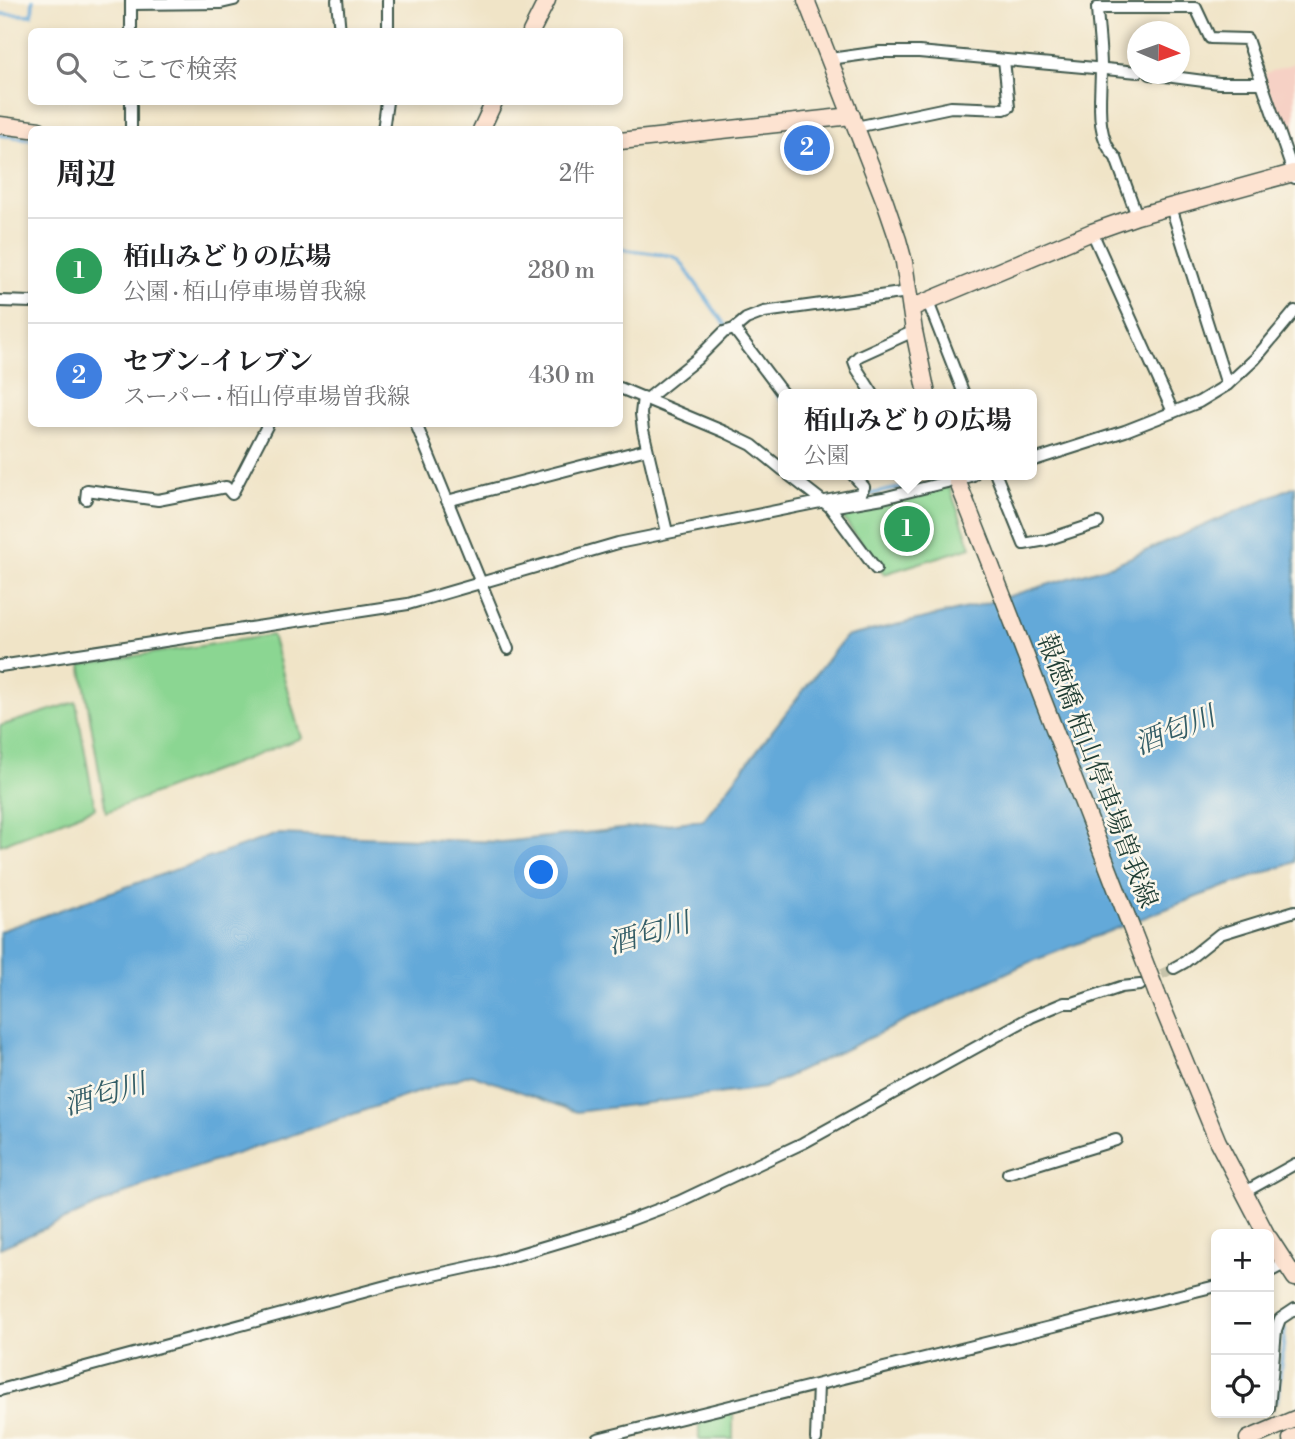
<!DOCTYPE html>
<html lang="ja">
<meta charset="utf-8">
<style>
body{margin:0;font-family:"Libre Bodoni","Noto Serif JP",serif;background:#f6f6f6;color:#202124}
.controls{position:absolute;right:21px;bottom:21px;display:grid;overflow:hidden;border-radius:10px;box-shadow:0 4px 10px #0003}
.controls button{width:63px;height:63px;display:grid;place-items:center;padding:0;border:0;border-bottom:2px solid #e0e0e0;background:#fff;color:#202124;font:35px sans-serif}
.compass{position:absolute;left:1127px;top:21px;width:63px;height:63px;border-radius:50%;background:#fff;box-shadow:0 4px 10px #0003;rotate:92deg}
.you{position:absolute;left:542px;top:873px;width:24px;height:24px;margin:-18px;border:5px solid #fff;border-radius:50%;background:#1a73e8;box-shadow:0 0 0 10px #1a73e833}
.badge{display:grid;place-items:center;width:46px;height:46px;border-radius:50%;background:#0f766e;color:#fff;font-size:23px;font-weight:700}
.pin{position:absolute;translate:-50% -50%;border:4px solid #fff;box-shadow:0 2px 7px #0006}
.popup{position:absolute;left:778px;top:389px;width:259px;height:91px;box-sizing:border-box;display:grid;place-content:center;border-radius:10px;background:#fff;filter:drop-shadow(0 2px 5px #0005);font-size:23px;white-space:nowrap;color:#757577}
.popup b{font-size:26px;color:#202124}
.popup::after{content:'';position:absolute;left:50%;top:100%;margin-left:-14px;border:14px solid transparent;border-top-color:#fff}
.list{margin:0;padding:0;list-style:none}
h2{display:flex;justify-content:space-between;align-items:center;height:91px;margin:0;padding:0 28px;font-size:30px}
h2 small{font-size:23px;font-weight:400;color:#757577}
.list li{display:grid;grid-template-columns:46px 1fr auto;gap:21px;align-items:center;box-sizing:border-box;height:105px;padding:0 28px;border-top:2px solid #e0e0e0}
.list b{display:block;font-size:26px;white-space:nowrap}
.list p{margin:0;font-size:23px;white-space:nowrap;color:#757577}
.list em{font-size:23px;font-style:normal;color:#757577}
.icon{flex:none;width:38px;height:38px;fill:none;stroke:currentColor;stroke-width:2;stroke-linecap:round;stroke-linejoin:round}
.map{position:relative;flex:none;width:1295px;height:1439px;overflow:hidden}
.search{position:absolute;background:#fff;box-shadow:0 4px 10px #0003;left:28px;top:28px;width:595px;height:77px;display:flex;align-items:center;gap:18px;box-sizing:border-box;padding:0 24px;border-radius:10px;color:#757577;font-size:26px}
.panel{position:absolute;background:#fff;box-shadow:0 4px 10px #0003;left:28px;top:126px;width:595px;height:301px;border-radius:10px}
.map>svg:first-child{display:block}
.built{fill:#f6d1c5}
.green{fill:#8bd692;stroke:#558a63;stroke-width:2}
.water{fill:#63a9d9;stroke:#417386;stroke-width:2}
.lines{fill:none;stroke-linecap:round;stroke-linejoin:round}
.stream{stroke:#63a9d9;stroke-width:3.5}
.street-tunnel{stroke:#c6c3aa;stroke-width:10;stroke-dasharray:10 5;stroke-linecap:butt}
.street-casing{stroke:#3e564a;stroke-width:14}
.secondary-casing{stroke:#3e564a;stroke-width:19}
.street{stroke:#fff;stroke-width:10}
.secondary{stroke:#fde3d1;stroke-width:16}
.secondary-bridge-casing{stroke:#3e564a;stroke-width:19;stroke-linecap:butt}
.secondary-bridge{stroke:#fde3d1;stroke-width:16}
.labels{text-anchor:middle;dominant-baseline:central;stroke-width:5;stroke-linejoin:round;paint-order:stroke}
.street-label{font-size:26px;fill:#1f3d34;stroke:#fbf7ec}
.water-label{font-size:28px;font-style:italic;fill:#335d66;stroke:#fbf7ec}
</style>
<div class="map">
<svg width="1295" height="1439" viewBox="0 0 1295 1439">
<rect width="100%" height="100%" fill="#fbf7ec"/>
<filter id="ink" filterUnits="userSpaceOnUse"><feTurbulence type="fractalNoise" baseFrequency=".0143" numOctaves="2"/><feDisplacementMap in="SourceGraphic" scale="14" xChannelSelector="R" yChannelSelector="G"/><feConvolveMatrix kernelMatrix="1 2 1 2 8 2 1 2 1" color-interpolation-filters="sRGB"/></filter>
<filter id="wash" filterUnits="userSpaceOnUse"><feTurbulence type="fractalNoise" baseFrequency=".00686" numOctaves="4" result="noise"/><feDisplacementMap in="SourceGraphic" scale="28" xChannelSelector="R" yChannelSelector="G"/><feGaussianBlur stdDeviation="1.57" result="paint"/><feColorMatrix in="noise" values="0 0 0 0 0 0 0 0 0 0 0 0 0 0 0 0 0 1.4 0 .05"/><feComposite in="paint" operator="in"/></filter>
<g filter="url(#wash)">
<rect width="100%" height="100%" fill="#f0e4c7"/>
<path class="built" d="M1295 63V165L1265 79 1266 73Z"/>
<g class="green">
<path d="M949 486 971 547 884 574 837 510Z"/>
<path d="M272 635 301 738 106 812 81 664Z"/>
<path d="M76 702 95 808 0 845V726Z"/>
<path d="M733 1410V1439H699V1419Z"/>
</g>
<path class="water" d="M1295 486V862L1199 896 1023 965 764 1088 577 1112 471 1074 142 1186 0 1248V931L277 834 502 842 703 820 845 637 976 606 1113 565Z"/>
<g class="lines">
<g class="stream">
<path d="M0 14 32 15 33 0"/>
<path d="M0 135 32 139"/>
<path d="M620 249 673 256 680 261 727 328"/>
<path d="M776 393 783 402"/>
<path d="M864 493 866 495 913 485"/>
<path d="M1277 1401 1285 1329"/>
</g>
</g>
</g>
<g filter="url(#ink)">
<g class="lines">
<path class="street-tunnel" d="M1148 981 1174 968"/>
<g class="street-casing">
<g id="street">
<path d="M337 0 340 32"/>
<path d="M131 4 221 3 234 0"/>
<path d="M131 32V0"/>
<path d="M388 32V0"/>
<path d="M830 59 880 52H919L1138 72"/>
<path d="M1150 74 1219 83H1262L1295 178"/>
<path d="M856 127 951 107 1004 109 1009 107 1004 60"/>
<path d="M131 130V102"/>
<path d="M383 130 387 102"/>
<path d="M1171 207 1227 385"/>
<path d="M1137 216 1116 158C1094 136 1101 97 1101 68 1101 48 1098 28 1097 8H1196L1210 38 1247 39 1262 83"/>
<path d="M1092 232 1173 412"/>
<path d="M0 301 32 302"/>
<path d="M928 302 964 394"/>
<path d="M734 329 783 394"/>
<path d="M620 388 725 432 752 445 783 470"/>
<path d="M873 394 857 369 854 361 859 356 914 331"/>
<path d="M643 397 641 414 643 430 667 532"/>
<path d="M647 399 697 359 724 332 734 329 746 319 764 312 908 292"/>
<path d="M416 424 508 649"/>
<path d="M1031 461 1125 431 1199 402 1227 385 1255 359 1295 311"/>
<path d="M789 475 830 507 876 569"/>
<path d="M996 475 1024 544 1046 540 1098 523"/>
<path d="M967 477 973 475"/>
<path d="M86 499 87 490 158 500 226 487 232 494 268 424"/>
<path d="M447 501 647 449"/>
<path d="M830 507 883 498 947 482"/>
<path d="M0 666 408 604 618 543 860 494 864 487 853 475"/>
<path d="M1174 968 1185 962 1220 934 1295 911"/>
<path d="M1008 1173 1116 1140"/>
<path d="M1243 1193 1295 1164"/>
<path d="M1269 1272 1286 1263"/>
<path d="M0 1390 397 1283 493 1262 617 1225 678 1202 803 1143 1031 1017 1064 1003H1073L1121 987 1140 985"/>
<path d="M1269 1409 1276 1330 1280 1319 1295 1309"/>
<path d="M597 1439 1216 1286"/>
<path d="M816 1439 818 1385"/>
</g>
</g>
<g class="secondary-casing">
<g id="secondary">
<path d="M806 0 885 202 898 240 904 262 914 331 927 394"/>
<path d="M531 32 547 0"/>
<path d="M0 125 39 130"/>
<path d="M481 130 494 102"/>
<path d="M620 141 852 116"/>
<path d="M911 308 1092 232 1137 216 1293 173"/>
<path d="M955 475 991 566"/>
<path d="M1157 994 1218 1142 1266 1234"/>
<path d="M1269 1238 1295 1278"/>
<path d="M1248 1439 1295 1419"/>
<path d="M1291 1439 1295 1437"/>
</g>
</g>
<use href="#street" class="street"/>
<use href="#secondary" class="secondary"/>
<g class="secondary-bridge-casing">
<path id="secondary-bridge" d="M991 566 1157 994"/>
</g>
<use href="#secondary-bridge" class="secondary-bridge"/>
</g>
</g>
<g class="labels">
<g class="street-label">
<text transform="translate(1097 771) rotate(69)">報徳橋 栢山停車場曽我線</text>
</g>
<g class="water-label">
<text transform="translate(1175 731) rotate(-22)">酒匂川</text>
<text transform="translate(649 934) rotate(-16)">酒匂川</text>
<text transform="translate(105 1095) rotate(-16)">酒匂川</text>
</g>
</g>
</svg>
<div class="controls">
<button>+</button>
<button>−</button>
<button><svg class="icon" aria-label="locate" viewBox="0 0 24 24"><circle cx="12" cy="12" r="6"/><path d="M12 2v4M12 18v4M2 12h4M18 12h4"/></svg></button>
</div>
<svg class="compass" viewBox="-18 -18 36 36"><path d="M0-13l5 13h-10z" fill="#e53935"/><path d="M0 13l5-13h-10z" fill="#757577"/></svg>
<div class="you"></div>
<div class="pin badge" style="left:907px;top:529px;background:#2e9e5b">1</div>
<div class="popup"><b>栢山みどりの広場</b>公園</div>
<div class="pin badge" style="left:807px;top:148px;background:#3f7fe0">2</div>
<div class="search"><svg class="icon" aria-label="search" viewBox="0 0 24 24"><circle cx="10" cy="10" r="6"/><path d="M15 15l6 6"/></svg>ここで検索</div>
<section class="panel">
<h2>周辺<small>2件</small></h2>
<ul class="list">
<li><span class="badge" style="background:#2e9e5b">1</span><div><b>栢山みどりの広場</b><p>公園 · 栢山停車場曽我線</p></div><em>280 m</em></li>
<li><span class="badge" style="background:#3f7fe0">2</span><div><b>セブン-イレブン</b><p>スーパー · 栢山停車場曽我線</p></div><em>430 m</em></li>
</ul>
</section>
</div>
